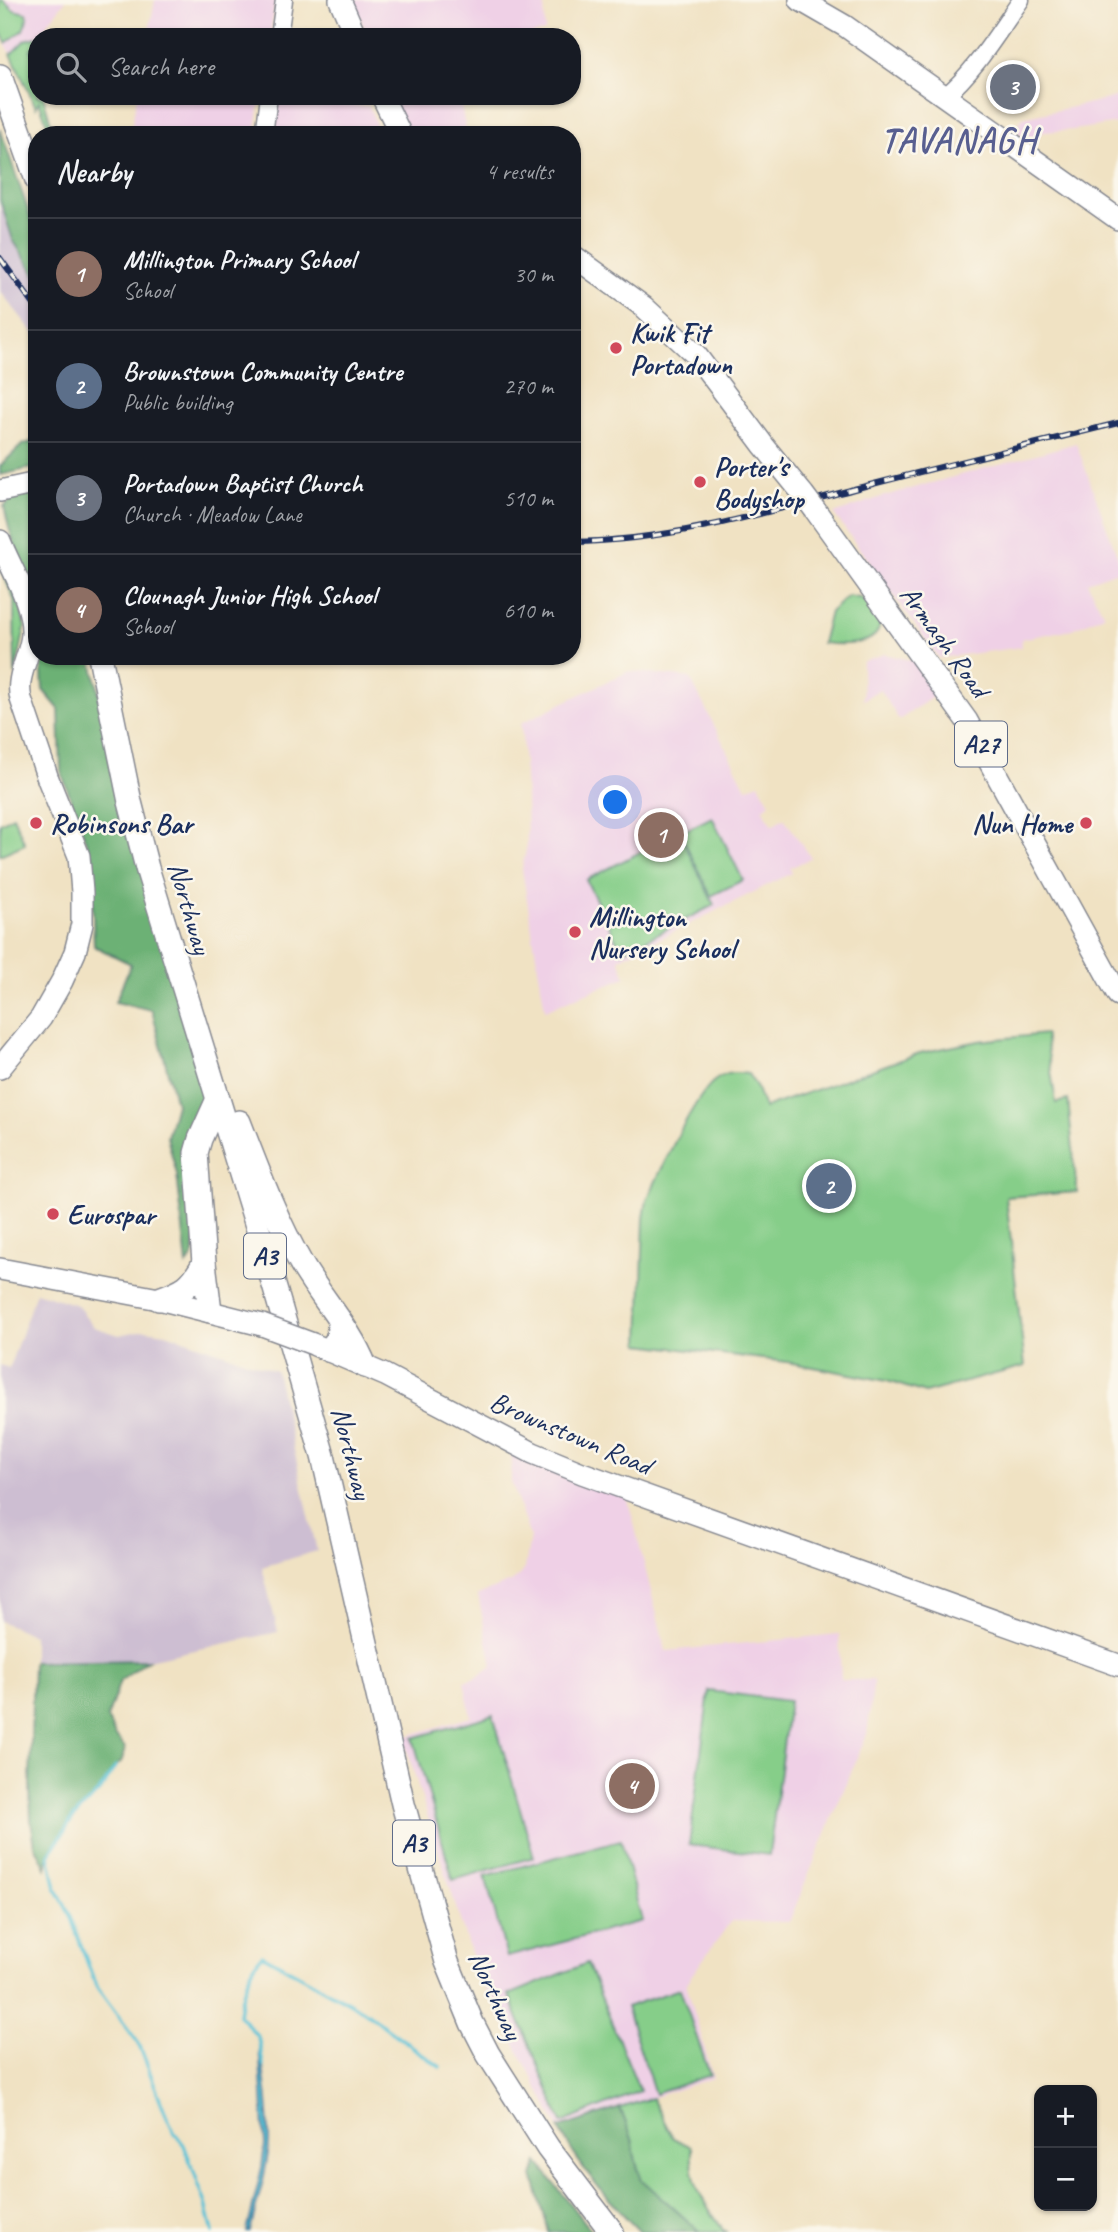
<!DOCTYPE html>
<meta charset="utf-8">
<style>
body{margin:0;font-family:Caveat,sans-serif;background:#242831;color:#f1f3f6}
.controls{position:absolute;right:21px;bottom:21px;display:grid;overflow:hidden;border-radius:14px;box-shadow:0 2px 5px #0004}
.controls button{width:63px;height:63px;display:grid;place-items:center;padding:0;border:0;border-bottom:2px solid #363941;background:#171b24;color:#f1f3f6;font:35px sans-serif}
.you{position:absolute;left:616px;top:803px;width:24px;height:24px;margin:-18px;border:5px solid #fff;border-radius:50%;background:#1a73e8;box-shadow:0 0 0 10px #1a73e833}
.badge{display:grid;place-items:center;width:46px;height:46px;border-radius:50%;background:#d1495b;color:#fff;font-size:23px;font-weight:700}
.pin{position:absolute;translate:-50% -50%;border:4px solid #fff;box-shadow:0 2px 7px #0006}
.list{margin:0;padding:0;list-style:none}
h2{display:flex;justify-content:space-between;align-items:center;height:91px;margin:0;padding:0 28px;font-size:30px}
h2 small{font-size:23px;font-weight:400;color:#9ea1a6}
.list li{display:grid;grid-template-columns:46px 1fr auto;gap:21px;align-items:center;box-sizing:border-box;height:112px;padding:0 28px;border-top:2px solid #363941}
.list b{display:block;font-size:26px;white-space:nowrap}
.list p{margin:0;font-size:23px;white-space:nowrap;color:#9ea1a6}
.list em{font-size:23px;font-style:normal;color:#9ea1a6}
.icon{flex:none;width:38px;height:38px;fill:none;stroke:currentColor;stroke-width:2;stroke-linecap:round;stroke-linejoin:round}
.map{position:relative;flex:none;width:1118px;height:2232px;overflow:hidden}
.search{position:absolute;background:#171b24;box-shadow:0 2px 5px #0004;left:28px;top:28px;width:553px;height:77px;display:flex;align-items:center;gap:18px;box-sizing:border-box;padding:0 24px;border-radius:28px;color:#9ea1a6;font-size:26px}
.panel{position:absolute;background:#171b24;box-shadow:0 2px 5px #0004;left:28px;top:126px;width:553px;height:539px;border-radius:28px}
.map>svg:first-child{display:block}
.built{fill:#efd0e6}
.industrial{fill:#cdbed2}
.green{fill:#86ce89;stroke:#507e74;stroke-width:2}
.forest{fill:#6cb175;stroke:#44706a;stroke-width:2}
.water{fill:#5ac2d7;stroke:#3a789a;stroke-width:2}
.lines{fill:none;stroke-linecap:round;stroke-linejoin:round}
.stream{stroke:#5ac2d7;stroke-width:3.5}
.minor-casing{stroke:#868890;stroke-width:19}
.major-casing{stroke:#868890;stroke-width:24}
.highway-casing{stroke:#868890;stroke-width:26}
.minor{stroke:#fff;stroke-width:16}
.major{stroke:#fff;stroke-width:21}
.highway{stroke:#fff;stroke-width:23}
.rail-casing{stroke:#1b2f5e;stroke-width:6}
.rail{stroke:#fbf7ec;stroke-width:3.5;stroke-dasharray:10;stroke-linecap:butt}
.major-bridge-casing{stroke:#868890;stroke-width:24;stroke-linecap:butt}
.major-bridge{stroke:#fff;stroke-width:21}
.poi-dot{fill:#d1495b;stroke:#fbf7ec;stroke-width:2.5}
.labels{text-anchor:middle;dominant-baseline:central;stroke-width:5;stroke-linejoin:round;paint-order:stroke}
.shield{fill:#fbf7ec;stroke:#5e6b89;stroke-width:2}
.shield-label{font-size:26px;font-weight:bold;fill:#1b2f5e}
.poi-label{font-size:28px;font-weight:bold;fill:#1b2f5e;stroke:#fbf7ec;text-anchor:start}
.street-label{font-size:28px;fill:#1b2f5e;stroke:#fbf7ec}
.district-label{font-size:35px;font-weight:bold;letter-spacing:2px;fill:#585f90;stroke:#fbf7ec}
</style>
<div class="map">
<svg width="1118" height="2232" viewBox="0 0 1118 2232">
<rect width="100%" height="100%" fill="#fbf7ec"/>
<filter id="ink" filterUnits="userSpaceOnUse"><feTurbulence type="fractalNoise" baseFrequency=".0143" numOctaves="2"/><feDisplacementMap in="SourceGraphic" scale="14" xChannelSelector="R" yChannelSelector="G"/><feConvolveMatrix kernelMatrix="1 2 1 2 8 2 1 2 1" color-interpolation-filters="sRGB"/></filter>
<filter id="wash" filterUnits="userSpaceOnUse"><feTurbulence type="fractalNoise" baseFrequency=".00686" numOctaves="4" result="noise"/><feDisplacementMap in="SourceGraphic" scale="28" xChannelSelector="R" yChannelSelector="G"/><feGaussianBlur stdDeviation="1.57" result="paint"/><feColorMatrix in="noise" values="0 0 0 0 0 0 0 0 0 0 0 0 0 0 0 0 0 1.4 0 .05"/><feComposite in="paint" operator="in"/></filter>
<g filter="url(#wash)">
<rect width="100%" height="100%" fill="#f0e2c3"/>
<g class="built">
<path d="M0 0H66L37 37 25 40 11 54 0 34Z"/>
<path d="M155 0H275L270 37H148Z"/>
<path d="M352 0H544L545 31 521 37H368Z"/>
<path d="M1118 95V123L1073 130 1044 132 1027 140 1013 128 1023 118 1113 98Z"/>
<path d="M137 96H261L255 135H130Z"/>
<path d="M392 96H459L467 135H402Z"/>
<path d="M279 101 369 106 380 135H274Z"/>
<path d="M1076 443 1118 558V571L1087 582 1104 615 1072 629 1021 639 1022 647 939 658 834 514 881 497Z"/>
<path d="M884 654 914 661 937 694 899 720 880 689 863 700 862 662Z"/>
<path d="M629 671 690 678 746 788 759 783 770 803 763 809 772 825 784 818 811 858 790 868 792 873 619 959 626 977 545 1010 522 869 527 845 526 791 521 723Z"/>
<path d="M512 1450 627 1496 666 1651 839 1634 841 1680H874L867 1734 789 1922 731 1921 686 1983 713 2078 559 2128 475 1968 403 1737 471 1717 464 1681 476 1678 492 1666 478 1595 513 1581 525 1569 530 1537 511 1481Z"/>
</g>
<g class="industrial">
<path d="M0 200 13 240 37 277V337L0 291Z"/>
<path d="M36 1292 77 1305 94 1327 119 1335 145 1330 166 1333 276 1371 317 1551 262 1567 278 1632 148 1660 33 1662V1635L0 1621V1365L9 1368Z"/>
</g>
<g class="green">
<path d="M0 0H3L14 10 26 13 28 17 23 30 6 43 0 31Z"/>
<path d="M37 37V48L31 49 37 71V96H43L54 135H51L39 101 36 107 11 54 25 40Z"/>
<path d="M0 566 12 578 25 627 15 675 14 600Z"/>
<path d="M848 596 870 600C874 606 880 614 880 621 881 648 839 645 822 643L830 612Z"/>
<path d="M13 816 25 844 0 855V823Z"/>
<path d="M712 817 743 880 711 896 680 833Z"/>
<path d="M679 832 714 905 622 952 586 880Z"/>
<path d="M1045 1034 1056 1103 1068 1100 1077 1192 1006 1197 1025 1366 925 1393 887 1381 787 1362 640 1344 644 1218 647 1200C660 1173 695 1092 717 1079 728 1072 735 1072 748 1074L756 1086 764 1108 920 1053 979 1041Z"/>
<path d="M709 1691 789 1701 769 1855 689 1845Z"/>
<path d="M493 1715 534 1857 453 1880 413 1738Z"/>
<path d="M621 1840 642 1921 507 1957 485 1876Z"/>
<path d="M587 1963 640 2091 562 2123 509 1995Z"/>
<path d="M680 1989 710 2075 655 2094 626 2007Z"/>
<path d="M652 2098 673 2138 692 2147C690 2185 702 2199 723 2230L728 2232H700L668 2203 653 2194 642 2180 636 2163 632 2139 620 2108Z"/>
</g>
<g class="forest">
<path d="M0 129 37 236V277L13 240 0 200Z"/>
<path d="M37 440V467L0 475V466L22 445Z"/>
<path d="M37 491V614L9 528 4 506 18 493Z"/>
<path d="M41 656H91L117 778 206 1104 194 1254 187 1265 177 1175 167 1137 176 1104 152 1010 115 1002 131 964 94 946 91 856 61 771 59 709 43 690Z"/>
<path d="M148 1660 120 1681 107 1718 115 1735 125 1748 122 1761 116 1766 101 1789 72 1819 49 1855 46 1868 35 1845 31 1821 30 1783 33 1662Z"/>
<path d="M620 2108 632 2139 636 2163 642 2180 700 2232H640C609 2200 579 2168 559 2128Z"/>
<path d="M538 2162 586 2225 592 2232H549L533 2176Z"/>
</g>
<path class="water" d="M259 2043C265 2075 269 2108 269 2141 268 2169 256 2204 250 2232H247L262 2167 265 2145Z"/>
<g class="lines">
<g class="stream">
<path d="M116 1766 101 1789 72 1819 49 1855 56 1888 70 1915 96 1986 139 2044 165 2112 174 2132 184 2145 206 2204 213 2232"/>
<path d="M263 2065 258 2037 239 2015C241 1996 249 1969 262 1955L362 2010 440 2067"/>
</g>
</g>
</g>
<g filter="url(#ink)">
<g class="lines">
<g class="minor-casing">
<g id="minor">
<path d="M279 37 284 0"/>
<path d="M945 96C974 73 999 31 1021 0"/>
<path d="M264 135 269 96"/>
</g>
</g>
<g class="major-casing">
<g id="major">
<path d="M340 0 356 37"/>
<path d="M800 0 845 26 1118 219"/>
<path d="M382 96 401 135"/>
<path d="M572 255 644 307 696 355 764 446 803 494"/>
<path d="M0 491 37 483"/>
<path d="M815 510 967 721 1118 995"/>
<path d="M0 541C11 569 34 604 32 635 30 657 15 677 21 699L48 779 79 856 82 892V924L75 952 62 981 41 1018 0 1068"/>
<path d="M0 1269 159 1299 262 1325"/>
<path d="M315 1345 385 1375 533 1453 582 1473 1118 1665"/>
</g>
</g>
<g class="highway-casing">
<g id="highway">
<path d="M0 76 37 180"/>
<path d="M100 656 130 802 147 868 257 1226 323 1456 403 1804 447 1962 472 2023 488 2054 548 2148 612 2232"/>
<path d="M239 1122C258 1171 276 1220 302 1265 322 1299 351 1330 365 1366"/>
<path d="M159 1299C184 1290 191 1287 204 1263"/>
<path d="M210 1311 204 1263 196 1153 200 1139 218 1099"/>
<path d="M328 1350C338 1342 339 1336 339 1323"/>
</g>
</g>
<use href="#minor" class="minor"/>
<use href="#major" class="major"/>
<use href="#highway" class="highway"/>
<g class="rail-casing">
<g id="rail">
<path d="M0 258 37 309"/>
<path d="M572 542C668 541 762 514 854 489 942 466 1030 445 1118 423"/>
</g>
</g>
<use href="#rail" class="rail"/>
<g class="major-bridge-casing">
<g id="major-bridge">
<path d="M803 494 815 510"/>
<path d="M262 1325 313 1344"/>
</g>
</g>
<use href="#major-bridge" class="major-bridge"/>
</g>
</g>
<g class="poi-dot">
<circle cx="616" cy="348" r="7"/>
<circle cx="700" cy="482" r="7"/>
<circle cx="36" cy="823" r="7"/>
<circle cx="1086" cy="823" r="7"/>
<circle cx="575" cy="932" r="7"/>
<circle cx="53" cy="1214" r="7"/>
</g>
<g class="labels">
<g class="shield">
<rect x="955" y="721.5" width="52" height="45" rx="5"/>
<rect x="244" y="1233.5" width="42" height="45" rx="5"/>
<rect x="393" y="1820.5" width="42" height="45" rx="5"/>
</g>
<g class="shield-label">
<text x="981" y="744">A27</text>
<text x="265" y="1256">A3</text>
<text x="414" y="1843">A3</text>
</g>
<g class="poi-label">
<text x="630" y="332">Kwik Fit<tspan x="630" dy="32">Portadown</tspan></text>
<text x="714" y="466">Porter's<tspan x="714" dy="32">Bodyshop</tspan></text>
<text x="50" y="823">Robinsons Bar</text>
<text x="1072" y="823" text-anchor="end">Nun Home</text>
<text x="589" y="916">Millington<tspan x="589" dy="32">Nursery School</tspan></text>
<text x="67" y="1214">Eurospar</text>
</g>
<g class="street-label">
<text transform="translate(945 641) rotate(54)">Armagh Road</text>
<text transform="translate(190 908) rotate(74)">Northway</text>
<text transform="translate(571 1433) rotate(23)">Brownstown Road</text>
<text transform="translate(352 1453) rotate(76)">Northway</text>
<text transform="translate(496 1995) rotate(66)">Northway</text>
</g>
<g class="district-label">
<text x="959" y="140">TAVANAGH</text>
</g>
</g>
</svg>
<div class="controls">
<button>+</button>
<button>−</button>
</div>
<div class="you"></div>
<div class="pin badge" style="left:661px;top:835px;background:#8d6e63">1</div>
<div class="pin badge" style="left:829px;top:1186px;background:#5c6f8a">2</div>
<div class="pin badge" style="left:1013px;top:87px;background:#6b7280">3</div>
<div class="pin badge" style="left:632px;top:1786px;background:#8d6e63">4</div>
<div class="search"><svg class="icon" aria-label="search" viewBox="0 0 24 24"><circle cx="10" cy="10" r="6"/><path d="M15 15l6 6"/></svg>Search here</div>
<section class="panel">
<h2>Nearby<small>4 results</small></h2>
<ul class="list">
<li><span class="badge" style="background:#8d6e63">1</span><div><b>Millington Primary School</b><p>School</p></div><em>30 m</em></li>
<li><span class="badge" style="background:#5c6f8a">2</span><div><b>Brownstown Community Centre</b><p>Public building</p></div><em>270 m</em></li>
<li><span class="badge" style="background:#6b7280">3</span><div><b>Portadown Baptist Church</b><p>Church · Meadow Lane</p></div><em>510 m</em></li>
<li><span class="badge" style="background:#8d6e63">4</span><div><b>Clounagh Junior High School</b><p>School</p></div><em>610 m</em></li>
</ul>
</section>
</div>
